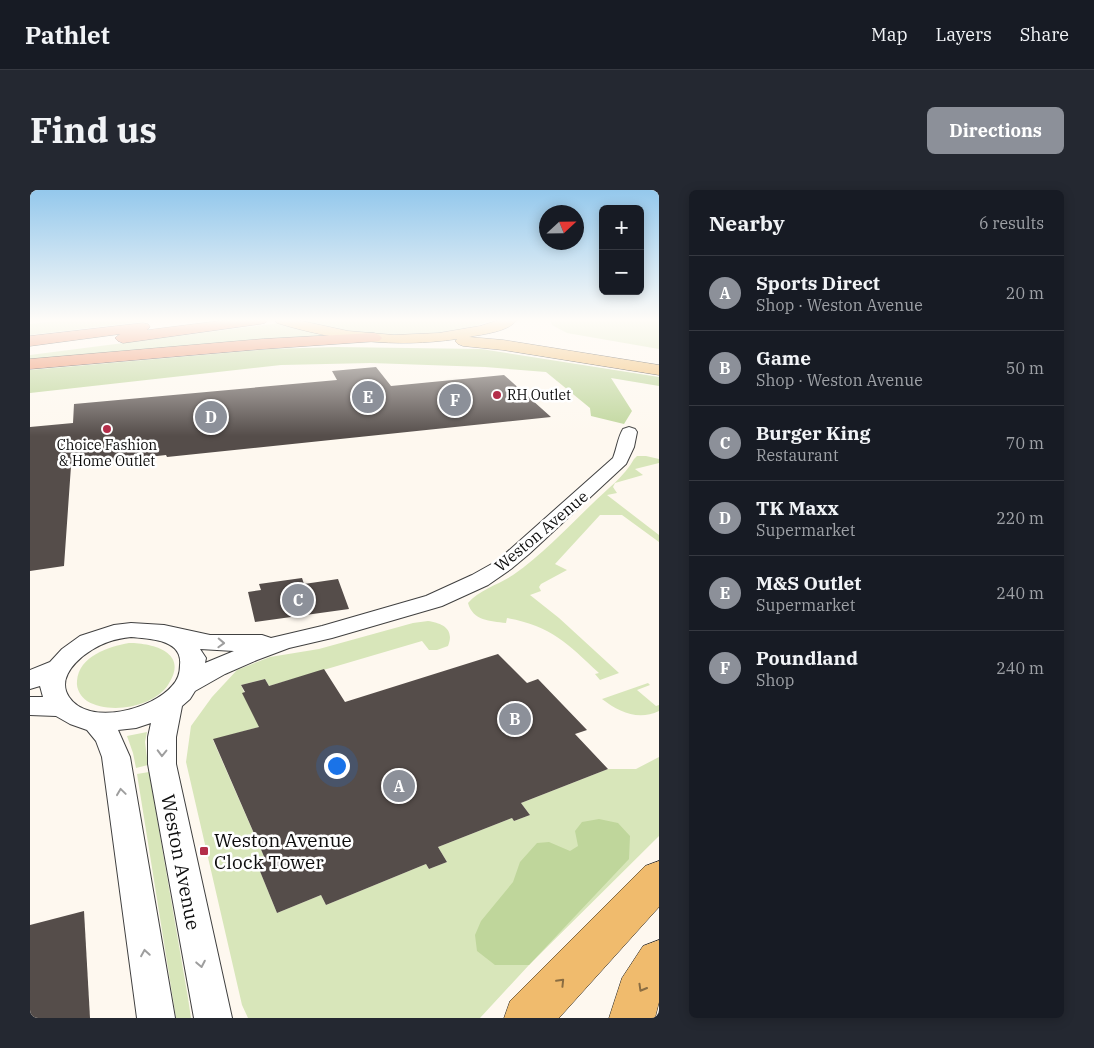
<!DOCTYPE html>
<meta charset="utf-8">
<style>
body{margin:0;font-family:"IBM Plex Serif",serif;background:#242831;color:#f1f3f6}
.controls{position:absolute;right:15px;top:15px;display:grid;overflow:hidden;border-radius:8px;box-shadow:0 2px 12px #0003}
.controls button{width:45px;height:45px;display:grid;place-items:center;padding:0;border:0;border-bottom:1px solid #363941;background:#171b24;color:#f1f3f6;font:25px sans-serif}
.compass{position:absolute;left:509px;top:15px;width:45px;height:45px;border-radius:50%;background:#171b24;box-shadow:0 2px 12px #0003;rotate:68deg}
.you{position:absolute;left:306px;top:575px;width:18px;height:18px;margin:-12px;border:4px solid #fff;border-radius:50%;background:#1a73e8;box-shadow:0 0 0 8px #1a73e833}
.badge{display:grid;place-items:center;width:32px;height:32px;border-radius:50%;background:#8c9099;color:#fff;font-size:16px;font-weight:700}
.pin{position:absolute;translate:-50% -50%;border:2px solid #fff;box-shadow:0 1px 5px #0006}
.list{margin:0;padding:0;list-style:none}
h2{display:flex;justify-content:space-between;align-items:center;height:65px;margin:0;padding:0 20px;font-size:21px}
h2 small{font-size:16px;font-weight:400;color:#9ea1a6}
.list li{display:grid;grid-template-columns:32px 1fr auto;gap:15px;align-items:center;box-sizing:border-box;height:75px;padding:0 20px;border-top:1px solid #363941}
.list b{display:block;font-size:19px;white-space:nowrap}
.list p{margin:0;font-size:16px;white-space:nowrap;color:#9ea1a6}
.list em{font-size:16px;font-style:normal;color:#9ea1a6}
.map{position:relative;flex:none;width:629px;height:828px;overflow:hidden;border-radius:8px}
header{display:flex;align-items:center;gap:30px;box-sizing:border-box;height:70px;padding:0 25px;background:#171b24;border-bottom:1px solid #363941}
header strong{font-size:24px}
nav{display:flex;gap:28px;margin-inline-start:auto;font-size:18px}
.intro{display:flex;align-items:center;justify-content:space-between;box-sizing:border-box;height:120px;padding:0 30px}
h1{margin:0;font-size:35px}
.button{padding:12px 22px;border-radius:8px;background:#8c9099;color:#fff;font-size:18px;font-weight:700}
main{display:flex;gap:30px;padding:0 30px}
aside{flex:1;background:#171b24;border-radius:8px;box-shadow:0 2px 12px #0003}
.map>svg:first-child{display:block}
.green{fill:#d8e6ba}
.forest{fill:#bfd69b}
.building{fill:#554d4a}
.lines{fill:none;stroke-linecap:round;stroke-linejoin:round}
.minor-casing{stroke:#404040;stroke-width:2}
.major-casing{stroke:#1e1e1e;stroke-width:1}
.highway-casing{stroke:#1e1e1e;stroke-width:1}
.minor{fill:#fff;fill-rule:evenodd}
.major{fill:#f0bb6d;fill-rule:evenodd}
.highway{fill:#eb8960;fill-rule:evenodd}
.oneway{stroke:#9e9e9e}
.oneway2{stroke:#8a6d42}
.poi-dot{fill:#b42e4a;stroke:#fff;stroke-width:2}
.labels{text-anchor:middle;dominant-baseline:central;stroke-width:5;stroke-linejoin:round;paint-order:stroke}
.far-poi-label{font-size:14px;fill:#0d0d0d;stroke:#fff;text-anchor:start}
.street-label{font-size:16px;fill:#0d0d0d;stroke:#fff}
.near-poi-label{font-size:19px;fill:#0d0d0d;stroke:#fff;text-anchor:start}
.near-street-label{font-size:19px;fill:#0d0d0d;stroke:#fff}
</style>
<header>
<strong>Pathlet</strong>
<nav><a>Map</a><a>Layers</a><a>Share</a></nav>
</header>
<div class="intro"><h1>Find us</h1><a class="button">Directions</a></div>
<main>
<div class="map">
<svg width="629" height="828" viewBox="0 0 629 828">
<rect width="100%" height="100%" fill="#fef8ef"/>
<g class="green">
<path d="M31 130H129L0 145V134Z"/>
<path d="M268 130H461C424 149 346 147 305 140 293 138 281 134 268 130Z"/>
<path d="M520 130H629V159L537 143 522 135Z"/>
<path d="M249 133 299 147 0 171V165Z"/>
<path d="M616 266 629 269V273L605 279 613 285 585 293 583 297 587 303 577 305 629 345V352L592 325H570L525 374 537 380 511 394 509 397 511 401 500 405 529 428 589 483 570 490 565 484 569 483C537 453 521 436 477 428L476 433C460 431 443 431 438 413 450 399 468 395 483 385 512 365 537 338 562 314 576 300 595 286 604 269L607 266Z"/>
<path d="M398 431C412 433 425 439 418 456L407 460H399L392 451 239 496 235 489 211 495 229 537 183 550 236 671 227 674 247 723 291 705 296 715 396 674 399 679 417 672 408 657 482 628 484 631 500 625 491 613 578 579H606L629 567V646L499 775 450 828H218L212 815 156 572 161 536 182 507 207 480 240 467 289 459 383 433Z"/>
<path d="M99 453C124 453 160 463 138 495 123 517 80 525 57 511 51 507 46 499 47 491 49 466 78 457 99 453Z"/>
<path d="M618 493 620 495 607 500 626 516 629 515V521C608 531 589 522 572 509Z"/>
<path d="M117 542 115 552 118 575 106 578 103 563 97 546Z"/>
<path d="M119 582 158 808 161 828H146L107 584Z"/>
</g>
<g class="forest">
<path d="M306 157 451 159 629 187V196L581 188 602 221 594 234 561 226 560 218 516 182 455 177 341 173 251 175 0 203V180L240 159Z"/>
<path d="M569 629 588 633 600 646 599 669 499 775H465L447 761 445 745 451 731 483 692 490 672 507 653 519 652 540 661 548 656 545 641 552 632Z"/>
</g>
<g class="building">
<path d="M346 177 361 196 474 185 521 227 137 267 136 265 41 276 34 376 0 381V237L43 233 44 214 307 190 302 181Z"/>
<path d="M272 388 274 394 308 389 319 419 225 432 218 402 231 400 229 394Z"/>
<path d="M468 464 497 493 508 489 557 540 545 544 578 579 491 613 500 625 484 631 482 628 408 657 417 672 399 679 396 674 296 715 291 705 247 723 227 674 236 671 183 549 229 537 212 503 215 502 211 495 235 489 239 496 294 479 315 512Z"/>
<path d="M54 721 60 828H0V735Z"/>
</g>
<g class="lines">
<g class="minor-casing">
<path id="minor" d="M599 237 605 239 607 242 604 257 596 274 499 364 481 379 458 395 412 416 302 448 259 458 227 470 195 484 165 501 160 509 152 516 146 547V574L202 828H164L118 574V547L121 533 106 538 88 540 100 567 145 828H107L72 567 66 551 57 540 40 534 26 526 0 525V507H13L10 496 0 499V480L20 472 32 459 50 446 84 435 101 433 134 435 180 445H232L241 448 292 436 396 406 442 385 467 371 583 268C587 258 588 247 593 239ZM101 447C119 449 153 449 150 475 150 483 148 490 142 496 123 519 59 537 39 507 23 483 60 458 78 452 86 449 93 448 101 447ZM170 459 204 461 175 473 176 468Z"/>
</g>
<g class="major-casing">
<g id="major">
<path d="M245 130H267L318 141 364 145 409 143 450 136 469 130H487C478 142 454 144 439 147L473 150 629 175V185L473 160 433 156 428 154 425 151 427 149C365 158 306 151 247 133Z"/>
<path d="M629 671V717L529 828H474L480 811 615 676Z"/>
<path d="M629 750V812L625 828H579L592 788 613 756Z"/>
</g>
</g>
<g class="highway-casing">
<g id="highway">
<path d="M197 130H237L235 133 230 134 93 153 88 151 85 148 90 144 0 156V146L113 133 118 134 120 137 117 140Z"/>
<path d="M344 143 349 145 352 148 349 151 233 159 0 179V169L233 149Z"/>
</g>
</g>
<use href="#minor" class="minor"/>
<use href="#major" class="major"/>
<use href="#highway" class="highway"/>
</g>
<defs><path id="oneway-chevron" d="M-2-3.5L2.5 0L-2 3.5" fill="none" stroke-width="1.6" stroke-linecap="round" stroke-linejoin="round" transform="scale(1.25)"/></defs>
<g class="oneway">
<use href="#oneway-chevron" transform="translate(191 453) rotate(2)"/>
<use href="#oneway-chevron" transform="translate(132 563) rotate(91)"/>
<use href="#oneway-chevron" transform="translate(91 602) rotate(-98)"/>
<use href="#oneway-chevron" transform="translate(115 763) rotate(-99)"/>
<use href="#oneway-chevron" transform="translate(171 774) rotate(79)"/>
</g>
<g class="oneway2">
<use href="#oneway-chevron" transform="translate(531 792) rotate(-46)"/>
<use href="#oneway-chevron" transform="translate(612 798) rotate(120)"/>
</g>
<linearGradient id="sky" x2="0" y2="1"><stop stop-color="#94c8ec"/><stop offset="0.53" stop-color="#fffcf8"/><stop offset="1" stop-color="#fffcf8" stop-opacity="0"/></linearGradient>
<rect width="629" height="246" fill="url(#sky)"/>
<g class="poi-dot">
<circle cx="467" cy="205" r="5"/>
<circle cx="77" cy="239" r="5"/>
<rect x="169" y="656" width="10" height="10" rx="2.5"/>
</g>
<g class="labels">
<g class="far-poi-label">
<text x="477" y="205">RH Outlet</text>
<text x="77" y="255" text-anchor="middle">Choice Fashion<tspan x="77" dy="16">&amp; Home Outlet</tspan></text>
</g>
<g class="street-label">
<text transform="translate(511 341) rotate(-40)">Weston Avenue</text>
</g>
<g class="near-poi-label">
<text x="184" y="650">Weston Avenue<tspan x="184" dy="22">Clock Tower</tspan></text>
</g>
<g class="near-street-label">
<text transform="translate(151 672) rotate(79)">Weston Avenue</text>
</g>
</g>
</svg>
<div class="controls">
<button>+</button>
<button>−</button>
</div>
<svg class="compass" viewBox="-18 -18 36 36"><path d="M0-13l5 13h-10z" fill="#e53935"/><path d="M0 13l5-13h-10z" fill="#9ea1a6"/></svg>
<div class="you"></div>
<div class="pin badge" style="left:369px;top:596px">A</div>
<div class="pin badge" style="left:485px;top:529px">B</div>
<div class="pin badge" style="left:268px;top:410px">C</div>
<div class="pin badge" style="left:181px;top:227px">D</div>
<div class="pin badge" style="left:338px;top:207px">E</div>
<div class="pin badge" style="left:425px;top:210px">F</div>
</div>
<aside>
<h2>Nearby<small>6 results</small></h2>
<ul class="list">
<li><span class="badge">A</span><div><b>Sports Direct</b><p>Shop · Weston Avenue</p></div><em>20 m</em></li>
<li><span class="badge">B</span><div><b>Game</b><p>Shop · Weston Avenue</p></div><em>50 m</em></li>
<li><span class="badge">C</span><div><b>Burger King</b><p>Restaurant</p></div><em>70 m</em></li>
<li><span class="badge">D</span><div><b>TK Maxx</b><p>Supermarket</p></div><em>220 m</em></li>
<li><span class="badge">E</span><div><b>M&amp;S Outlet</b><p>Supermarket</p></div><em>240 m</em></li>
<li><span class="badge">F</span><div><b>Poundland</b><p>Shop</p></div><em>240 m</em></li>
</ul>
</aside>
</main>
